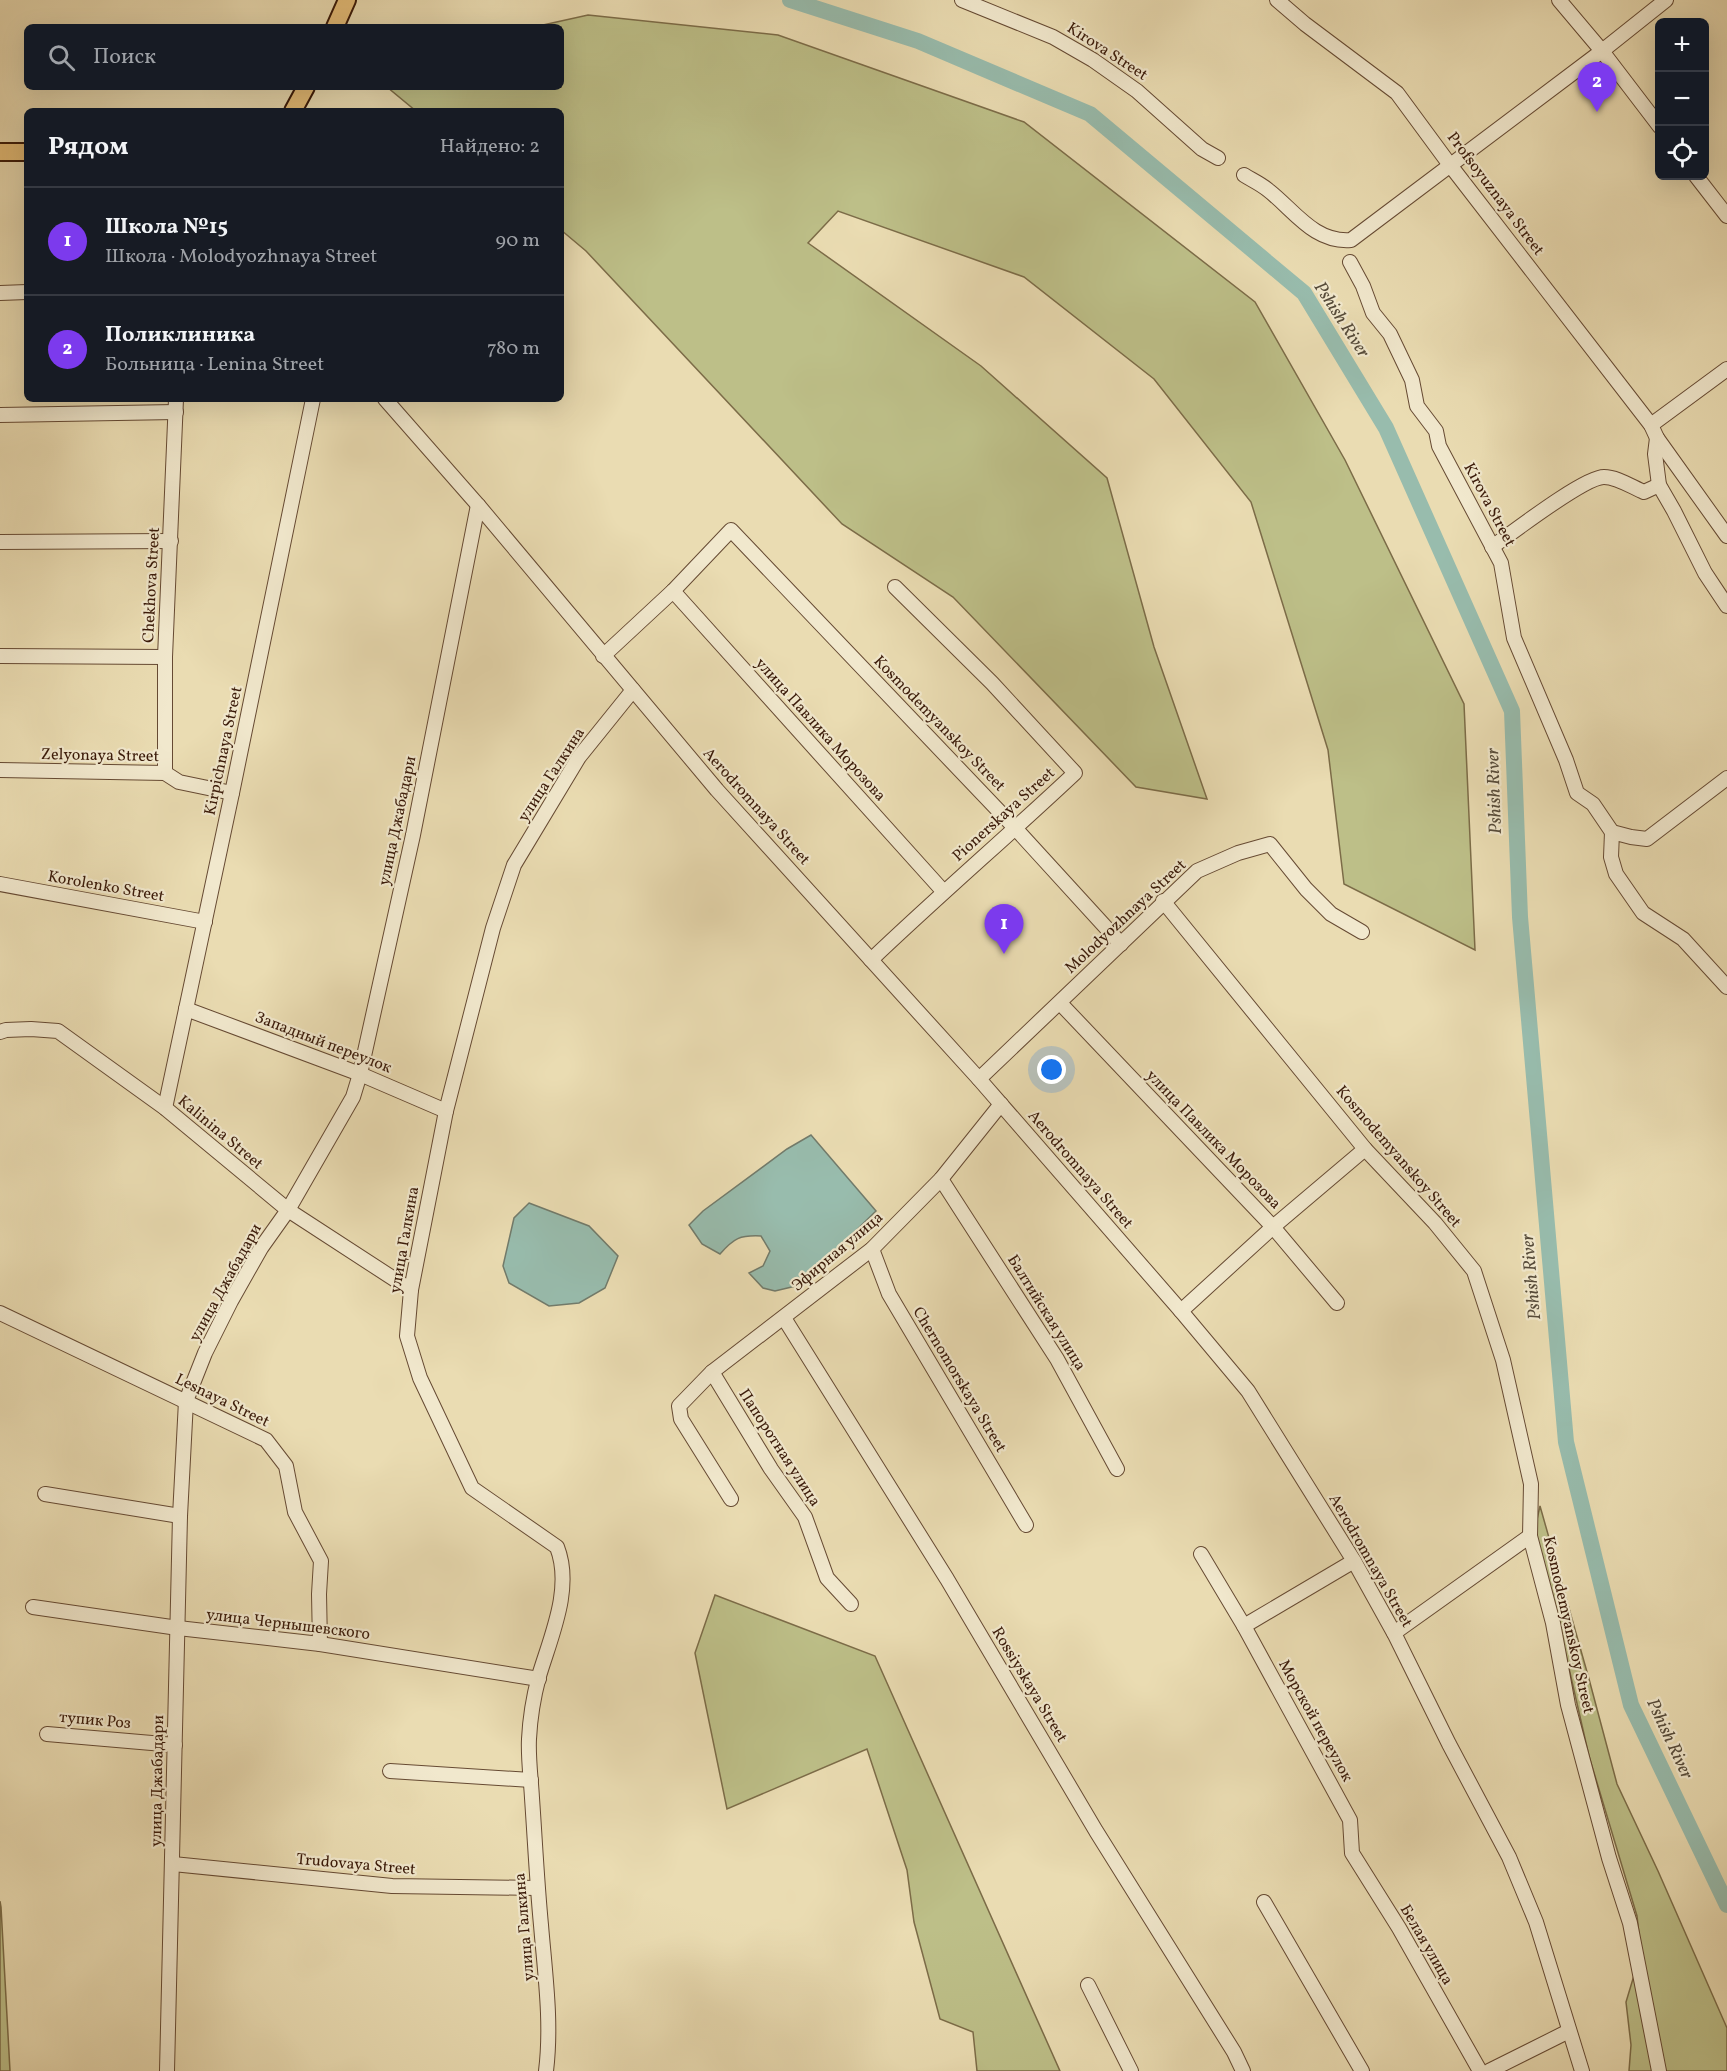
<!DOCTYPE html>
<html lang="ru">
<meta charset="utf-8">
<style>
body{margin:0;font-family:Vollkorn,serif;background:#242831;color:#f1f3f6}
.controls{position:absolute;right:18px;top:18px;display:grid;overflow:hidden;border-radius:9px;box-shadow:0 6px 24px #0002}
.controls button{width:54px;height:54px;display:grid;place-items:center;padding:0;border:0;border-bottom:2px solid #363941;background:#171b24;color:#f1f3f6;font:30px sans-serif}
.you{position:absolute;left:1052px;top:1070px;width:21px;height:21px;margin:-15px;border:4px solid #fff;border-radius:50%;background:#1a73e8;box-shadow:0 0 0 9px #1a73e833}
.badge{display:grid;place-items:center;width:39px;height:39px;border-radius:50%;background:#7c3aed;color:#fff;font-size:20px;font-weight:700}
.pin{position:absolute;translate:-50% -50px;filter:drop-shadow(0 2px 3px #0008)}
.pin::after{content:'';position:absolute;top:32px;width:21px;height:18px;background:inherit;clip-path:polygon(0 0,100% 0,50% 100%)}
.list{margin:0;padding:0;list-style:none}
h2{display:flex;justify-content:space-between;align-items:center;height:78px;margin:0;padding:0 24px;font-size:26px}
h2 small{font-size:20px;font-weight:400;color:#9ea1a6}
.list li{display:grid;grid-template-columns:39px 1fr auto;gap:18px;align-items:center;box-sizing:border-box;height:108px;padding:0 24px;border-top:2px solid #363941}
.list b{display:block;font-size:22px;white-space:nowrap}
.list p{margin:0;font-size:20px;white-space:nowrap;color:#9ea1a6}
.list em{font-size:20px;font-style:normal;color:#9ea1a6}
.icon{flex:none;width:33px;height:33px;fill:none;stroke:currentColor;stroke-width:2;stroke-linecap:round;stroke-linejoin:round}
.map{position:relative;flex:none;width:1727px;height:2071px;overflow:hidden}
.search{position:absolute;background:#171b24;box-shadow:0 6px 24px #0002;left:24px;top:24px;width:540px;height:66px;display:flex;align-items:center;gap:15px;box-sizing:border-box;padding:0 21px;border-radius:9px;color:#9ea1a6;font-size:22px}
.panel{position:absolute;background:#171b24;box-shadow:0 6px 24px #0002;left:24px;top:108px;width:540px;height:294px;border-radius:9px}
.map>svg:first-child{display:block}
.green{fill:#bdbf88;stroke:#7c6c48;stroke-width:1.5}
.water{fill:#98bcad;stroke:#727b6b;stroke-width:1.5}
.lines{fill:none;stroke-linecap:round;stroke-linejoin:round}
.river{stroke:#98bcad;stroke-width:16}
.minor-casing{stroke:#664a33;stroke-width:16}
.major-casing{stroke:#3a1a09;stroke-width:20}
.minor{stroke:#f1e8cd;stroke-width:14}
.major{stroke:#e5be79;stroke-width:16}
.labels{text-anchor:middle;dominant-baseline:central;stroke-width:4.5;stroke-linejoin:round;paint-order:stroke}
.street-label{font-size:16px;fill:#3a1a09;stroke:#f1e8cd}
.water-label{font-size:18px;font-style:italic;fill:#564b3a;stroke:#f1e8cd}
</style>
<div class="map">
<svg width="1727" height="2071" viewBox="0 0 1727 2071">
<rect width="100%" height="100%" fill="#eadcb2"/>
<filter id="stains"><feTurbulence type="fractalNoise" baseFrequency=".00333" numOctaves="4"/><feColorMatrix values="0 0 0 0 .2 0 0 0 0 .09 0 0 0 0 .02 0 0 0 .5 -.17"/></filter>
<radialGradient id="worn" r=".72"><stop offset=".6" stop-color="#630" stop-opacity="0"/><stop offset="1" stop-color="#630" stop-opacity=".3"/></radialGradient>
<g class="green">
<path d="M588 15 778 35 1024 122 1255 302 1345 460 1464 704 1475 950 1344 884 1328 750 1251 502 1154 379 1024 277 838 211 808 243 981 366 1107 478 1154 647 1207 799 1136 787 953 597 842 524 586 251 561 230V111H416L387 87H561V27H534Z"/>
<path d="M1540 1506 1589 1679 1617 1784 1658 1871 1727 2028V2071H1629L1631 2045 1626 2002 1641 1952 1637 1916 1589 1756 1560 1629 1534 1533Z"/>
<path d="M715 1595 875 1656 1060 2071H977L973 2032 940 2019 914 1922 907 1870 867 1749 727 1809 695 1653Z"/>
<path d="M0 1901 1 1907 10 2071H0Z"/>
</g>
<g class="water">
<path d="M811 1135 876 1211 800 1285 775 1291 763 1288 749 1273 763 1266 770 1251 761 1236C740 1235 734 1238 720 1254L702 1244 689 1225 703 1211 787 1149Z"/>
<path d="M529 1203 589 1226 618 1256 605 1288 579 1303 549 1306 509 1283 503 1266 514 1218Z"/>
</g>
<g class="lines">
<path class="river" d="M790 0 918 41 1090 114 1304 293 1386 428 1512 711 1520 917 1566 1442 1631 1705 1727 1905"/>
<g class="minor-casing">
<g id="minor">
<path d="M962 0 1053 37 1093 60 1137 91 1202 149 1218 158"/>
<path d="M1277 0 1305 24 1397 93 1450 165 1651 425 1657 438 1727 536"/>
<path d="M1559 0 1602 51 1660 127"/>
<path d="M1244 175C1252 180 1261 184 1268 190 1294 210 1314 243 1351 240L1602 51 1666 0"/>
<path d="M1696 176 1727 216"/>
<path d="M1350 262 1363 286 1373 313 1390 334 1412 380 1417 406 1436 431 1439 446 1501 563 1514 638 1566 760 1577 793 1593 804 1612 832"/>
<path d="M0 293 27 292"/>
<path d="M385 399 478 505 717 790 979 1079 1181 1311 1248 1391 1354 1561 1394 1633 1449 1744 1509 1857 1536 1922 1582 2071"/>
<path d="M0 415 176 412"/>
<path d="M1651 425 1727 369"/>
<path d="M1657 438 1655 454 1659 485 1674 511 1705 573 1727 606"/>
<path d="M0 542 171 541"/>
<path d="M1492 547C1512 533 1584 477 1604 477 1617 477 1632 487 1644 492L1659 485"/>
<path d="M673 591 943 891"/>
<path d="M0 656 165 657"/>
<path d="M603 656 673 591 731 530 1016 829 1121 944"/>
<path d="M0 770 165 773 179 782 232 793"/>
<path d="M165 773V657L176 399"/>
<path d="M1727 778 1647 839 1631 837 1612 832 1611 857 1616 874 1643 913 1683 939 1727 987"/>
<path d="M0 884 205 922"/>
<path d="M1163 901 1365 1149 1435 1223 1474 1271 1503 1360 1531 1484 1530 1536 1553 1623 1568 1705 1609 1858 1630 1923 1659 2071"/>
<path d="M871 960C938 896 1008 836 1075 773L992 683 895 587"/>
<path d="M1060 1003 1273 1227 1337 1303"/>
<path d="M186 1009 360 1074 446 1111"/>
<path d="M0 1032 6 1030 31 1029 58 1031 165 1108 288 1210 411 1290"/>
<path d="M979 1079 1197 871 1238 853 1270 844 1306 889 1331 914 1362 932"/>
<path d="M165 1108 232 793 313 399"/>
<path d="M941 1179 1057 1359 1117 1469"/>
<path d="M872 1249 889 1294 1026 1525"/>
<path d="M1181 1311 1273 1227 1365 1149"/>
<path d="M0 1313 266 1440 286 1466 295 1512 321 1561 319 1594 320 1644"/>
<path d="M784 1318 947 1579 1096 1831 1234 2052 1243 2071"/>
<path d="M712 1372 771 1469 805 1517 827 1578 851 1604"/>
<path d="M45 1494 180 1516"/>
<path d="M731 1499 681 1419 679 1406 712 1372 872 1249 941 1179 1001 1104"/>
<path d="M1201 1554 1244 1626 1350 1820 1352 1853 1399 1928 1480 2071"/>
<path d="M33 1607 178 1628 320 1644 539 1679"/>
<path d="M1244 1626 1354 1561"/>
<path d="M1394 1633 1530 1536"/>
<path d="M47 1734 175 1745"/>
<path d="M390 1771 531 1780"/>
<path d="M173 1864 392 1886 537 1888"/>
<path d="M1264 1902 1362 2071"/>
<path d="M1088 1985 1131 2071"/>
<path d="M167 2071 180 1516 186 1401 205 1353 231 1301 261 1248 288 1210 353 1097 360 1074 413 835 478 505"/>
<path d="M546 2071C552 2023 545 1974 541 1925 537 1883 535 1841 532 1798 531 1779 528 1758 529 1739 530 1718 534 1695 539 1676 551 1636 573 1588 557 1547L472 1488 420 1378 407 1336 411 1290 446 1111 493 928 514 865 579 757 633 690"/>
<path d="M1489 2071 1569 2031"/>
</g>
</g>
<g class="major-casing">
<g id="major">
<path d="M335 27 347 0"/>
<path d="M293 111 306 87"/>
<path d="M0 152H27"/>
</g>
</g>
<use href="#minor" class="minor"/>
<use href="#major" class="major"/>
</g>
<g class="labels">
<g class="street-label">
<text transform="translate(1107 52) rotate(33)">Kirova Street</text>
<text transform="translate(1495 194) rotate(53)">Profsoyuznaya Street</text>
<text transform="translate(1489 505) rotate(62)">Kirova Street</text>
<text transform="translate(152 585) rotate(-87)">Chekhova Street</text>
<text transform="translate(939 724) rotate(46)">Kosmodemyanskoy Street</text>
<text transform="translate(820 730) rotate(48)">улица Павлика Морозова</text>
<text transform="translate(224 751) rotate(-78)">Kirpichnaya Street</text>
<text transform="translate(100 756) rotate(1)">Zelyonaya Street</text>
<text transform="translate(552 775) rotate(-57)">улица Галкина</text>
<text transform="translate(756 807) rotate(48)">Aerodromnaya Street</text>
<text transform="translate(1004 815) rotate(-42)">Pionerskaya Street</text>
<text transform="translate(398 821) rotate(-78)">улица Джабадари</text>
<text transform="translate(106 887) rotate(10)">Korolenko Street</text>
<text transform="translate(1126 917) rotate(-43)">Molodyozhnaya Street</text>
<text transform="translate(323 1043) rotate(21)">Западный переулок</text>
<text transform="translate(220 1133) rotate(40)">Kalinina Street</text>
<text transform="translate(1213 1140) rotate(46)">улица Павлика Морозова</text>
<text transform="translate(1398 1157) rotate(49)">Kosmodemyanskoy Street</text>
<text transform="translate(1080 1170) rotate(49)">Aerodromnaya Street</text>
<text transform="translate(405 1240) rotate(-80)">улица Галкина</text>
<text transform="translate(838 1252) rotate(-40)">Эфирная улица</text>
<text transform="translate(226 1283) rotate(-61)">улица Джабадари</text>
<text transform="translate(1046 1313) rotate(58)">Балтийская улица</text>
<text transform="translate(959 1380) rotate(59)">Chernomorskaya Street</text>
<text transform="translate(222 1401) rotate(26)">Lesnaya Street</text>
<text transform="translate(779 1448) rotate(57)">Папоротная улица</text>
<text transform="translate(1370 1561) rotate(60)">Aerodromnaya Street</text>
<text transform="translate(288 1625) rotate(7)">улица Чернышевского</text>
<text transform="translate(1568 1625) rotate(77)">Kosmodemyanskoy Street</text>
<text transform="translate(1029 1685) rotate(59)">Rossiyskaya Street</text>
<text transform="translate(95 1721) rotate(5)">тупик Роз</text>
<text transform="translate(1315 1721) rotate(61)">Морской переулок</text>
<text transform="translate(158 1781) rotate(-89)">улица Джабадари</text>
<text transform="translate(356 1865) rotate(5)">Trudovaya Street</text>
<text transform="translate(525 1927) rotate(-95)">улица Галкина</text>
<text transform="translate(1426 1945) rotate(60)">Белая улица</text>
</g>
<g class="water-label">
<text transform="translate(1341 320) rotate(57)">Pshish River</text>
<text transform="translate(1495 791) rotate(-92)">Pshish River</text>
<text transform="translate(1532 1277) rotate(-95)">Pshish River</text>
<text transform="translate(1669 1739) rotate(65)">Pshish River</text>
</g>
</g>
<rect width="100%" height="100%" filter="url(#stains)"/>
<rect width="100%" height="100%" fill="url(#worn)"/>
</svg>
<div class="controls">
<button>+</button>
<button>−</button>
<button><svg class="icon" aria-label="locate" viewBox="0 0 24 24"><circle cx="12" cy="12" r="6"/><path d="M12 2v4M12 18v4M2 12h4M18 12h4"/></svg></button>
</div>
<div class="you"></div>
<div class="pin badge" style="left:1004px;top:954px">1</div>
<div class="pin badge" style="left:1597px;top:112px">2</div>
<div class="search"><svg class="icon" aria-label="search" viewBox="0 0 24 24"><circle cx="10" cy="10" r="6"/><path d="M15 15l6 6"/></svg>Поиск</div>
<section class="panel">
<h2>Рядом<small>Найдено: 2</small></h2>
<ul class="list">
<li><span class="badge">1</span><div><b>Школа №15</b><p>Школа · Molodyozhnaya Street</p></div><em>90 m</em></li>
<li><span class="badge">2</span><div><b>Поликлиника</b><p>Больница · Lenina Street</p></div><em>780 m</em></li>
</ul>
</section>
</div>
